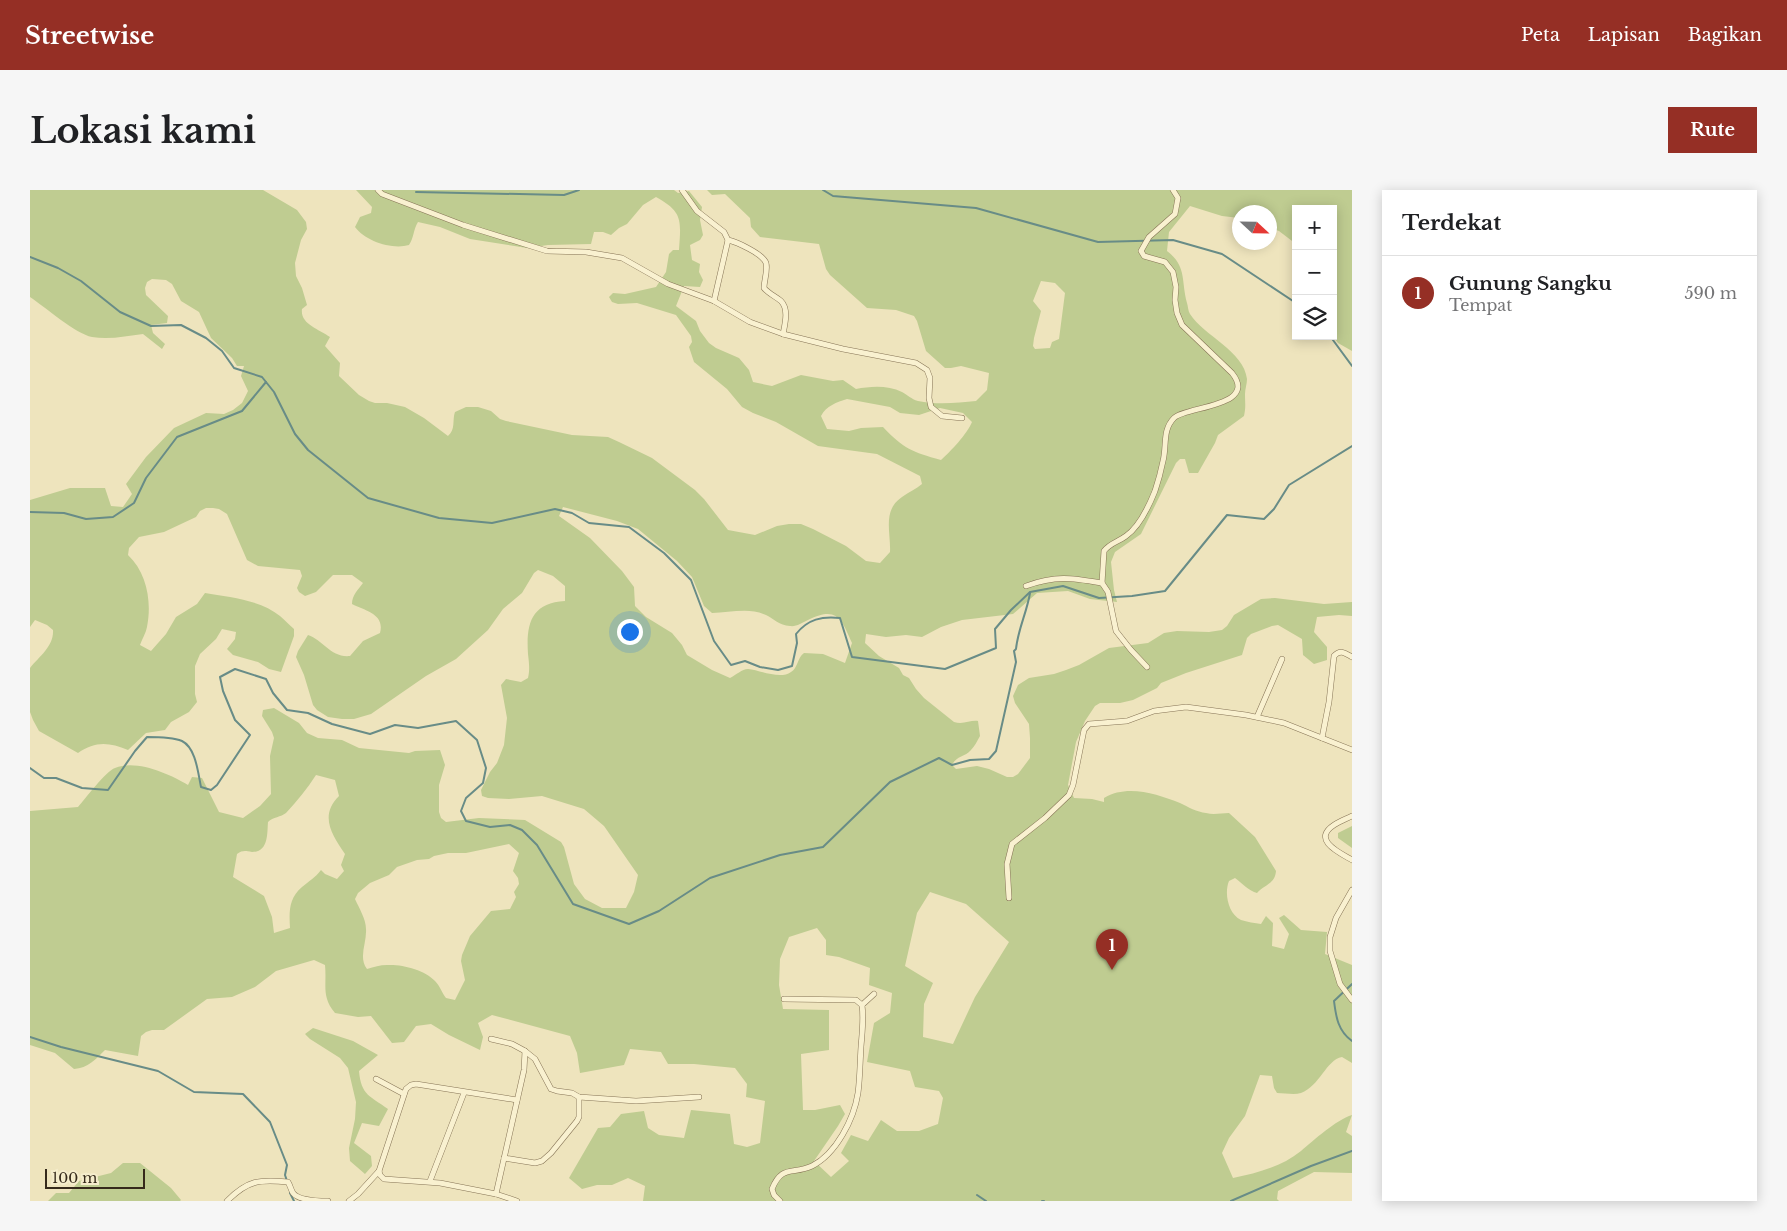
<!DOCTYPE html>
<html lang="id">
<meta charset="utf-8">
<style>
body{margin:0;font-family:"Libre Baskerville",serif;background:#f6f6f6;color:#202124}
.controls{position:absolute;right:15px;top:15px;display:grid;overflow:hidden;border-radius:0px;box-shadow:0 2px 12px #0003}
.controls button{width:45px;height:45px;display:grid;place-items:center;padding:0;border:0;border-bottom:1px solid #e0e0e0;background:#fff;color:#202124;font:25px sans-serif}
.compass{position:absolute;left:1202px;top:15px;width:45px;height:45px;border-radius:50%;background:#fff;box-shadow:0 2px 12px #0003;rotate:112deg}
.scale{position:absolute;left:15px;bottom:12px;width:100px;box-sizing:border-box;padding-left:5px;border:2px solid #352a1b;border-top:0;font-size:14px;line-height:18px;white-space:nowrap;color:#352a1b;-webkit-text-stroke:4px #f5edcc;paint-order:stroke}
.you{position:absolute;left:599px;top:441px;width:18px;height:18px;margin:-12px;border:4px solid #fff;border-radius:50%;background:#1a73e8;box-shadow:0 0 0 8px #1a73e833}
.badge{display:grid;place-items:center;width:32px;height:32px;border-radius:50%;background:#952f25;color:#fff;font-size:16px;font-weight:700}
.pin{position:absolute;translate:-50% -41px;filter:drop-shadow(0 1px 2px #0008)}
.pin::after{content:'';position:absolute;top:26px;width:18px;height:15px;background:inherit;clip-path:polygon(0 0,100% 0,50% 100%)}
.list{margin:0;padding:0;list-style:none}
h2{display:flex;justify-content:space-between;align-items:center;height:65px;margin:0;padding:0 20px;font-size:21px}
h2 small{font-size:16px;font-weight:400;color:#757577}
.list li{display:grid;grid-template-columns:32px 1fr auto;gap:15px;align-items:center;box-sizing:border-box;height:75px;padding:0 20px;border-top:1px solid #e0e0e0}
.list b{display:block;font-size:19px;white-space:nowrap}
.list p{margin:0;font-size:16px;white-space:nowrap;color:#757577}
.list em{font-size:16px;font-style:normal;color:#757577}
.icon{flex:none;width:28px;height:28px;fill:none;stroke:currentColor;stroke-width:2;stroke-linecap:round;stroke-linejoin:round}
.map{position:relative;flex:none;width:1322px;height:1011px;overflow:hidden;border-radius:0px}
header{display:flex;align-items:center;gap:30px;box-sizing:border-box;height:70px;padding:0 25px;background:#952f25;color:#fff}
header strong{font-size:24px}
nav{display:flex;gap:28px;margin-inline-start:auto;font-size:18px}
.intro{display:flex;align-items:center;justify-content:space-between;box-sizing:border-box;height:120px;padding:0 30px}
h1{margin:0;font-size:35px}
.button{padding:12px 22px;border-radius:0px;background:#952f25;color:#fff;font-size:18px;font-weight:700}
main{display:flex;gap:30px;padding:0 30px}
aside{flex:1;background:#fff;border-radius:0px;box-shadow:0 2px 12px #0003}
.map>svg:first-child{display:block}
.green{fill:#bfcc91;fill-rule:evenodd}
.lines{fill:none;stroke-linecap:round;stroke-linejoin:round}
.stream{stroke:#688c87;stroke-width:2}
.street-casing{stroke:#867456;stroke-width:6}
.street{stroke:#f9f1d0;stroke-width:5}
</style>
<header>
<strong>Streetwise</strong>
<nav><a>Peta</a><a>Lapisan</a><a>Bagikan</a></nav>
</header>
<div class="intro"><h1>Lokasi kami</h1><a class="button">Rute</a></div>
<main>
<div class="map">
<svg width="1322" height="1011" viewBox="0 0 1322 1011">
<rect width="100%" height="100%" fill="#eee4bd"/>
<g class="green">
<path d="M0 0H233L267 20 276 32 277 39 271 50 265 73 266 86 272 98 277 115 272 119C270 134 289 139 300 147L295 156 310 173 309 186 329 205 339 211 345 213H357L375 217 394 228 418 246C426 239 422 230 425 222L436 217H448L461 221 470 229 476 231 542 245 578 247 589 252 622 268 665 300 674 309 698 340 725 345 747 336 759 334H771L783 339 816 356 836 371 850 373 860 362C861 343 852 320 872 307 879 302 886 299 892 294L890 286 847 264 788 256 746 232 723 223 712 217 697 199 664 172 659 157 662 152 661 146 646 125 607 113 588 114 582 112 579 107 583 103 595 104 626 97 636 82 639 64 643 60H649C651 30 653 22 626 7L613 15 597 34 589 38 581 45 573 42H564L561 54 518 55 497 58 440 49 410 37 388 32C383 40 384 48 379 55 362 60 335 51 325 37L330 27 341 23 342 17 326 0H644L648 3 659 1 672 17 670 30 673 45 670 50 660 55 662 70 670 74 669 82 673 90 670 97 654 96 646 116 666 131 670 141 679 153 686 158 709 168 719 180 723 192 742 196 771 185 803 191 813 190 826 199C841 196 858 195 872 202 878 205 881 209 888 211 906 215 928 213 946 211L957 200 959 183 931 176 921 178H915L896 161 887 131 884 126 866 120 837 118 800 85 796 79 789 54 730 47 721 37 720 28 695 4 682 5 677 0H1322V161L1308 153 1303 146V19H1266V54L1249 41 1240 38V22H1210L1209 28 1192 26 1160 16 1139 42 1137 61C1157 76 1151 91 1157 113 1158 116 1158 121 1160 124 1174 146 1214 161 1217 189 1217 194 1215 199 1215 204 1215 213 1216 217 1214 226L1188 245 1185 253 1168 283H1159L1155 269H1150L1146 273 1111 344 1085 362 1081 372 1084 400 1087 412 1060 409 1038 401 1007 403 983 424 932 430 911 437 892 447 876 445 856 447 836 444 835 453 849 466 869 478 873 485 879 488 886 499 894 508 924 532C933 535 940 530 948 531L950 546C947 551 945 556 941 560 935 567 926 566 922 575L926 579 947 576 959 579 977 587H983L988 584 1000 568V548L999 534 985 513 983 506 988 495 999 488 1024 484 1036 480 1049 475 1079 458 1118 453 1134 443 1147 441 1179 442 1192 440 1197 436 1204 425 1231 409 1245 408 1294 414 1322 412V426L1309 425 1287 427 1284 442 1297 457V470L1284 474 1273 465 1272 449 1248 435 1242 436 1221 444 1217 448 1212 465 1156 483 1131 493 1127 498 1103 510 1090 513H1070L1065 516 1055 531 1046 552 1038 595 1044 608 1062 609 1074 612V608C1097 594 1127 604 1150 613 1158 617 1167 622 1176 623 1184 625 1191 623 1199 623L1225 647 1246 681C1245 694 1235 694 1227 703 1219 701 1212 693 1205 688L1199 691C1194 703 1198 724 1211 730 1217 732 1225 733 1231 734L1236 726 1243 733 1242 756 1254 759 1259 744 1249 728 1254 725 1271 740 1297 742 1295 764 1322 775V873L1312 867C1296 870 1290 896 1271 903 1264 905 1255 903 1247 903L1244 898 1242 886 1230 885 1215 926 1199 948 1192 963 1203 988C1227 983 1251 977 1271 961 1284 950 1306 930 1322 925L1316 942 1322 946V983L1284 982 1248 1001 1247 1009 1249 1011H613L615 996 598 988 582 995H567L552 999 539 988 568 938 580 937 591 924 614 921 618 938 629 945 654 948 661 920 700 924 704 954 717 957 730 953 735 911 716 907 717 894 705 878 664 874H638L631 862 600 859 594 875 550 883 547 863 540 846 462 825 448 833 453 847 450 860 419 845 401 834 386 836 374 852 362 853 341 826 328 827 305 823C291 806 297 796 295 775L284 770 246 781 225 797 202 807 177 809 134 840H122L116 842 111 846 108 866 75 860C66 869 58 878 44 879L25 863 0 855V621L48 617C55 609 76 581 85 578 106 569 140 584 158 595L162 587 172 588 189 622 213 628 230 616 241 604 240 566 244 548 242 542 232 526 233 520 244 518 269 533 277 543 288 548 312 550 329 558 379 563 385 561 410 560 415 575 409 595V622L411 628 416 632 449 628 495 630 531 652 534 657 544 694 555 709 572 718H596L604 702 608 685 574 636 554 619 512 606 479 609 458 608 452 606 451 600 460 582 467 573 474 555 477 528 471 495 476 489 491 492 498 488C500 479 499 473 498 464 496 434 501 413 535 411V396L523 386 508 380 504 383 492 403 473 419 458 440 426 469 396 486 341 524 324 529H312L298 527 287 520 283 515 274 485 266 467 268 461 278 445C293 450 301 468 320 466L333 451 350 443C355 424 336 421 322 414 322 405 328 400 333 393L322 385H303L286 402 275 406 269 402 267 398 272 386 270 380 228 376 217 370 197 324 189 319 183 318H176L170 321 166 327 134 342 109 347 99 358 98 365C117 383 122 412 117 437 116 443 112 449 110 455L121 461 136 444 146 427 167 414 175 403C199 407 231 410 250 426 255 430 259 435 264 439V446L251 482 239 479 228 472 203 465 197 459 205 449 206 442 192 439 186 449 170 464 165 476V504L167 512 159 522 141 532 135 540 116 543 98 560C79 552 65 551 48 563L9 541 3 530 0 522V478C10 466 24 456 23 440L17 435 5 430 0 437V310L40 298H75L81 316 93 317 102 304 96 294 116 267 144 238 176 223 194 224 203 220 212 213 218 201 211 186 214 176H207L202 168 181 148 169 122 151 111 142 94 136 90 122 89 117 92 115 98 116 105 138 126 137 133 121 135 123 143 135 154 132 159 113 144C97 146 79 150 62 147 46 144 15 117 0 107ZM1011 91 1025 93 1035 103 1029 149 1022 152 1020 158 1005 159 1003 156 1004 148 1011 121 1003 111ZM817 209 860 217 870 223 889 225 910 218 933 223 942 232C937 244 921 261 911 270 882 262 874 259 853 237L831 238 819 241 797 239 791 226C796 216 807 212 817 209ZM533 317 587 331 608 339 647 371 662 387 674 416 682 423C699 423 719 417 736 425 744 429 749 435 760 436 766 437 772 433 778 430 807 416 811 428 822 453L815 473 793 464 774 463C767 468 768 478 761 482 750 490 730 480 718 479 712 479 706 485 700 488L682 480 657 465 652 455 642 443 616 427 605 416 604 397 592 381 560 348 529 326ZM286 585 305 590 309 606C289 626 302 645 315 664L311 675 314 681 307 689 295 684 291 680C285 688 279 691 272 697 259 708 259 721 260 738L244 743 242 727 234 706 203 687 207 664C213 660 215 661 222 662 239 662 237 643 238 632 243 627 251 627 256 623 267 611 277 599 286 585ZM479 654 489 663 483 681 488 688 489 694 484 702 486 707 480 719 461 721 440 746 432 765 431 771 435 790 425 810 416 808C412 803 410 796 405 791 395 780 372 774 357 775 350 775 344 777 337 779 328 767 337 753 336 739 336 729 329 718 325 709L328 703 340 693 359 685 367 677 387 670 399 669 404 666 418 663H436ZM900 702 936 714 979 752 945 807 923 854 893 847 894 814 903 793 875 776 887 723ZM787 738 796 750V765L809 767 840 778 839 795 862 803 860 823 844 833 837 872 880 881 885 897 909 901 913 908 908 934 889 941H867L851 930 838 951 821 945 811 963 819 971 801 987 784 971 808 936 815 924 810 915 785 920H773L771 864 799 860V820L753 819 749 795 750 769 759 747Z"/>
<path d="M1322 636V658L1308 648V643Z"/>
<path d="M283 838 323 851 348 865 329 881C331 905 340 906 358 919L349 936 332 933 324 953 341 966 342 976 335 984 320 971 319 958 325 929 326 912 318 878 310 868 280 849 275 844Z"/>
<path d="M93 973H110L141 998 151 1010 150 1011H18L26 1003H39L49 991 81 983Z"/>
</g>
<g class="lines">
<g class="stream">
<path d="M793 0 803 6 946 18 1068 52 1143 50 1192 64 1266 113"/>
<path d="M386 2 534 5 549 0"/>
<path d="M0 67 28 78 51 91 90 122 121 136 151 135 176 148 192 161 204 178 232 187 236 192"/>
<path d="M1300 146 1322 176"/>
<path d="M0 322 34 323 56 329 83 327 104 313 116 288 147 247 212 221 236 192 244 202 265 244 278 260 338 308 409 328 462 333 525 319 542 323 559 333 599 337 634 363 661 390 684 451 701 475 715 471 730 477 748 480 762 476 767 453 766 444C778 429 792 426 810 428L822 467 915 479 966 458 965 439 981 420 1000 402 1033 396 1069 408 1102 406 1135 401 1197 325 1234 329 1244 319 1259 295 1322 256"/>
<path d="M0 578 14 588H26L52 598 78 600 105 561 117 547C128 547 142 547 152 551 166 558 168 583 171 597L181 600 187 595 220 545 205 530 193 501 190 487 205 479 236 489 243 503 257 520 278 523 302 534 340 544 365 535 388 538 426 531 447 550 456 578 453 593 436 608 431 621 436 631 460 637 480 635 492 640 507 655 543 714 599 734 629 721 680 688 750 665 793 657 860 592 909 568 922 575 940 570 959 569 966 561 986 472 984 461 986 459C988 439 997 422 1000 403"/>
<path d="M1322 794 1304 811C1306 827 1308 841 1322 851"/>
<path d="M0 847 31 857 128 881 164 902 213 904 240 932 257 975 255 985 257 991"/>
<path d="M260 1003 264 1011"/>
<path d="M947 1005 956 1011"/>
<path d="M1012 1011H1014"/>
<path d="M1201 1011 1281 976 1322 961"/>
</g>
<g class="street-casing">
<g id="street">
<path d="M348 0 352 4 433 35 517 61 556 62 592 68 638 94 684 111 720 132 753 144 813 159 886 173 897 180 900 188 899 208 901 217 912 226 932 228"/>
<path d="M652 0 667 21 694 42 698 50C707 52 733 64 736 73 738 80 734 91 734 98 739 104 745 106 751 111 759 119 755 134 753 144"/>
<path d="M684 111 698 50"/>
<path d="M996 396C1026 385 1042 388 1072 393"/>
<path d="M1117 477 1101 460 1086 441 1078 402 1072 393 1074 361C1080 353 1088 352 1096 346 1109 337 1119 316 1125 301 1128 292 1131 281 1133 271 1137 256 1132 240 1144 228 1156 216 1229 217 1202 183L1152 135 1147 123 1145 110 1146 97 1143 82 1135 72 1114 66 1111 61 1119 47 1145 24 1148 8 1143 0"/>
<path d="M1227 527 1252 469"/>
<path d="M1292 548 1299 512 1304 466C1310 459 1315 463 1322 467"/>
<path d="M1322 626C1316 629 1310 631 1304 635 1281 650 1310 663 1322 670"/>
<path d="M1322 700 1306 728 1300 747V761L1310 794 1322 810"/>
<path d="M979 708 977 674 982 654 1015 628 1039 605 1043 595 1054 540 1059 534 1097 531 1124 521 1156 517 1216 525 1254 533 1322 560"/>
<path d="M754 809 826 810 832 815"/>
<path d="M461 849 482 854 495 861"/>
<path d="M346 889 374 904"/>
<path d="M487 910 386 894 381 895 376 899 349 981 350 985 354 989 410 993 466 1004 487 1011"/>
<path d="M474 968 505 973 512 971 521 963 547 931 549 927V907"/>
<path d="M400 991 434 903"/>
<path d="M466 1004 494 880 495 861 505 869 521 899 527 901 542 903 549 907 606 911 669 907"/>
<path d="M197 1011C218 990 230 989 258 992 260 995 261 1000 263 1003 269 1011 289 1011 298 1011"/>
<path d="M319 1011 328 1004 349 981"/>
<path d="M750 1011 744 1005 742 999C752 974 763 985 782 976 806 964 824 929 828 903 830 888 830 872 831 857 832 843 834 829 832 815L844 804"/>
</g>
</g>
<use href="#street" class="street"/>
</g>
</svg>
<div class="controls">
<button>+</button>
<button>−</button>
<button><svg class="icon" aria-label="layers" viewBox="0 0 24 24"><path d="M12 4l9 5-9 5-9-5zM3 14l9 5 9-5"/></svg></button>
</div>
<svg class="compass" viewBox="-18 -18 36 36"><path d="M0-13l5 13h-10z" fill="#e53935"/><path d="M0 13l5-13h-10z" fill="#757577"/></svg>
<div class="scale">100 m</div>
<div class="you"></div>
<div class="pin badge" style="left:1082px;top:780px">1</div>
</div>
<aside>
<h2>Terdekat<small></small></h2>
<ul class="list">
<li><span class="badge">1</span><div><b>Gunung Sangku</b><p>Tempat</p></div><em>590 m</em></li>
</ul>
</aside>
</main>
